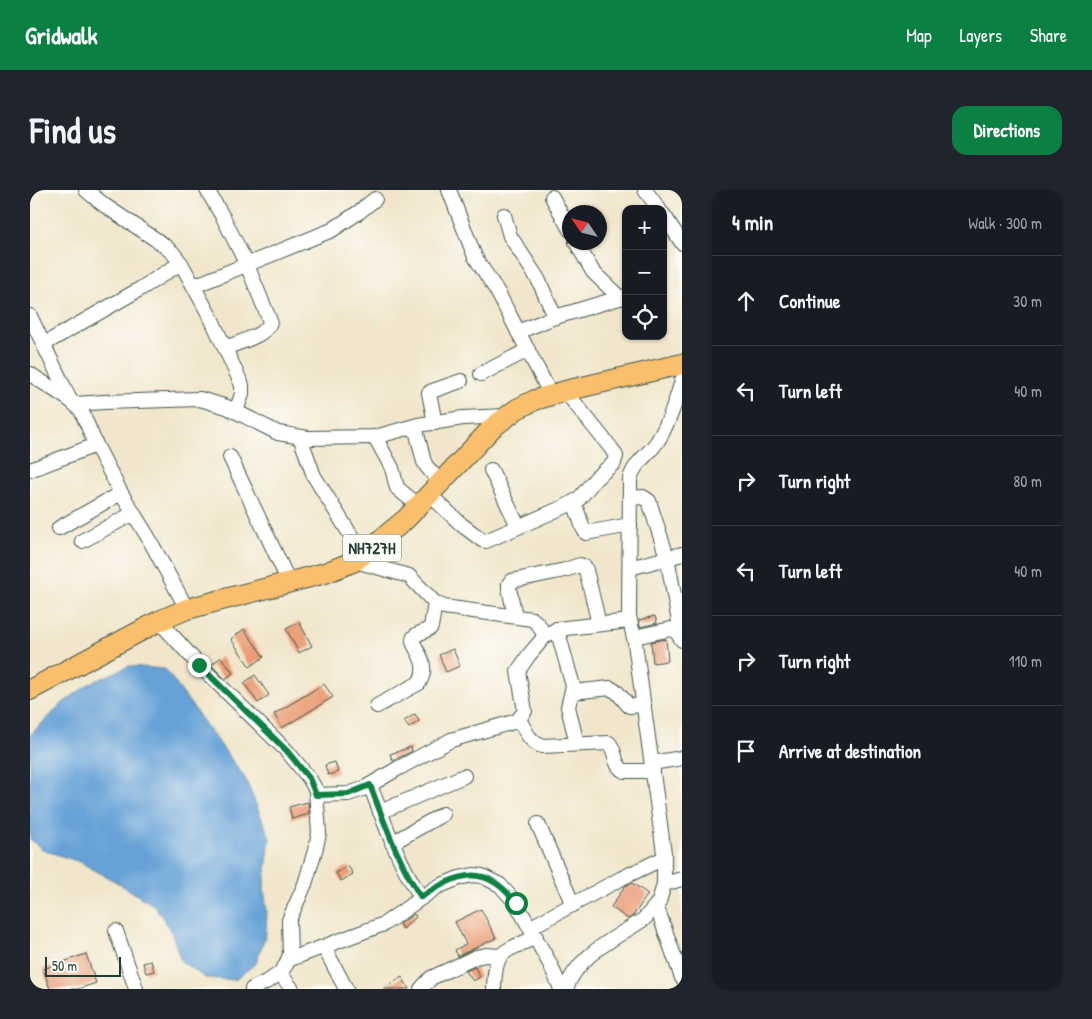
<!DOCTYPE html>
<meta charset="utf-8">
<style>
body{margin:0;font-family:"Patrick Hand",sans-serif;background:#20242c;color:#f1f3f6}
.controls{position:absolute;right:15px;top:15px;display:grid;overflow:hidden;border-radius:10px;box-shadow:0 1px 4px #0004}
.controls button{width:45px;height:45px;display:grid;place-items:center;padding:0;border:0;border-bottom:1px solid #363941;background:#171b24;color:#f1f3f6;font:25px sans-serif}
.compass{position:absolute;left:532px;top:15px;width:45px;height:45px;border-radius:50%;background:#171b24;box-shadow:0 1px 4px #0004;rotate:305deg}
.scale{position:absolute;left:15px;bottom:12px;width:76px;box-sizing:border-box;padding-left:5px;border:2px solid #1f3d34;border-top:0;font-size:14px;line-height:18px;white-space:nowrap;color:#1f3d34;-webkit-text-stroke:4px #fdfcf7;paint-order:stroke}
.stop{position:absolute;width:15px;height:15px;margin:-11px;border:4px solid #0b8043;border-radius:50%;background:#fff}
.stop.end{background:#0b8043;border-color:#fff;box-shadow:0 1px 5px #0008}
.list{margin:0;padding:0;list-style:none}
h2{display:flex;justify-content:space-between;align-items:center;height:65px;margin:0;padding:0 20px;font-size:21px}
h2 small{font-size:16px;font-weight:400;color:#9ea1a6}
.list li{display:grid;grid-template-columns:32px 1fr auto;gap:15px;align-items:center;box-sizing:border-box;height:90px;padding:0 20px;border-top:1px solid #363941}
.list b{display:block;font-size:19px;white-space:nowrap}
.list em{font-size:16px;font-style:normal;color:#9ea1a6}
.icon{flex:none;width:28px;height:28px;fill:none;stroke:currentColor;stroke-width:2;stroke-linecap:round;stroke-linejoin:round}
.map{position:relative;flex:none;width:652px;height:799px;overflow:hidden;border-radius:15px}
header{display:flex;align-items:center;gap:30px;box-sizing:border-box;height:70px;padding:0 25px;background:#0b8043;color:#fff}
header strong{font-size:24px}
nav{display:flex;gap:28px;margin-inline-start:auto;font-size:18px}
.intro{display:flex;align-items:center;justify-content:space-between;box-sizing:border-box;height:120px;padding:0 30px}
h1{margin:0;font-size:35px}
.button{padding:12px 22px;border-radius:15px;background:#0b8043;color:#fff;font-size:18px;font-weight:700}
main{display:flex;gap:30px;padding:0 30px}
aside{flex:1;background:#171b24;border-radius:15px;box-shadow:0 1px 4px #0004}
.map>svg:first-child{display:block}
.water{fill:#66a2d7;stroke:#427086}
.building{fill:#ea9c75}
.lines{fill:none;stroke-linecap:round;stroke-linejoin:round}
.minor-casing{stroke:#3e564b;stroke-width:16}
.highway-casing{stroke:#3e564b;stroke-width:22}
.minor{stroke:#fff;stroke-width:14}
.highway{stroke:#f9bf6d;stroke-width:20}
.route{stroke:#0b8043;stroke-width:6}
.labels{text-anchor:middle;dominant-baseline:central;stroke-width:4;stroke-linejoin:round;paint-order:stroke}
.shield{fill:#fdfcf7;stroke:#62766e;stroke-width:1}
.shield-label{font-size:16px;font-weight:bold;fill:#1f3d34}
</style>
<header>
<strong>Gridwalk</strong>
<nav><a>Map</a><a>Layers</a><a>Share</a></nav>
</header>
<div class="intro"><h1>Find us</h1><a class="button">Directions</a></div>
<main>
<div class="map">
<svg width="652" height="799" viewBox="0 0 652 799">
<rect width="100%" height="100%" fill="#fdfcf7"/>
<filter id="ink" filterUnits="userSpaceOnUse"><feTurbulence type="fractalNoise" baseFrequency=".02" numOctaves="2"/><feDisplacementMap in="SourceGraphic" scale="10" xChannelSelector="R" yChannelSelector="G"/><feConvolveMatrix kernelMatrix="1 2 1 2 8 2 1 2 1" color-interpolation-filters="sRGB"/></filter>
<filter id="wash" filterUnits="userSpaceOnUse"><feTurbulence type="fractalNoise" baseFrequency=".0096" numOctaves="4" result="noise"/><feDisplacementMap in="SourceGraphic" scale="20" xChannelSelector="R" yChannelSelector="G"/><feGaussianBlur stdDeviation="1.12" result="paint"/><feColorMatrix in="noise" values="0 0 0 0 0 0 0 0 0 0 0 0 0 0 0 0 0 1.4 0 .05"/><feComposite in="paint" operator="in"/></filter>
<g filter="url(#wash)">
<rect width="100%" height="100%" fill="#f1e6cb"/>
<path class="water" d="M99 476 135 479 215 588 240 648 234 698 237 723 236 744 226 773 205 790 175 788 151 771 141 741 125 716 88 693 50 672 13 660 0 649V545L33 513 59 494Z"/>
<g id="blocks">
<g class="building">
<path d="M625 426 627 433 610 437 609 430Z"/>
<path d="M269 432 282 456 269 463 256 439Z"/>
<path d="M214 439 234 467 220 477 201 449Z"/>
<path d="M636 449 638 471 623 473 621 452Z"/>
<path d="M423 459 430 476 416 482 409 465Z"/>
<path d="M191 467 203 483 195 489 181 475Z"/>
<path d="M225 485 239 505 228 513 214 493Z"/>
<path d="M294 494 303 507 252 538 244 524Z"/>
<path d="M385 524 389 531 379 538 374 531Z"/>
<path d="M381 557 382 561 363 571 360 564Z"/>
<path d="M305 572 308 582 298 585 295 575Z"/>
<path d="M278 612 279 624 262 629 259 617Z"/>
<path d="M318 676 323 684 311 691 306 683Z"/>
<path d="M602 693 618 704 603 726 598 729 581 717 595 696Z"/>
<path d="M451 719 466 748 428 766 425 760 436 754 425 732Z"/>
<path d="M384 724 386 727 373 739 369 734Z"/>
<path d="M56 764 66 793 48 799H20L13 779Z"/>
<path d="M121 771 124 781 116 783 113 773Z"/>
<path d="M445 777 450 787 443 791 436 781Z"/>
<path d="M372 787 379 799H353Z"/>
</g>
</g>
</g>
<g filter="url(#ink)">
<use href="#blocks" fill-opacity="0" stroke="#3e564b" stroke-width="1"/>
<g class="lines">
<g class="minor-casing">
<g id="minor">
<path d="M56 0 74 15 131 53 143 63 152 75 182 130 212 195V204L206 221"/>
<path d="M177 0 194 29 217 75 240 131C239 145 207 153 195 158"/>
<path d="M419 0 445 67 467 101 521 205"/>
<path d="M615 0 629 19"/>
<path d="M522 7 540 40"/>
<path d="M633 24 652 53"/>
<path d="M474 25 480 46 508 89 525 127"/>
<path d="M546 52 563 82 590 108"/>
<path d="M164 96 302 40 329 22 345 9"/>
<path d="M0 126 40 210"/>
<path d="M488 142 522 128 596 106"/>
<path d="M14 154 110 99 151 73"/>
<path d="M0 184 40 210 51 220 66 255 91 303 118 347 157 419"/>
<path d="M451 184 498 160"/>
<path d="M46 214 74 212 170 209 197 217 248 243 278 248 345 247 388 235 433 228 475 226"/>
<path d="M405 233 399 203 402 201 431 191"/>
<path d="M385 236 394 272 397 277 410 292"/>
<path d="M270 247 284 286 333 365"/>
<path d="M345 247 362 278 367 298 389 316"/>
<path d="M200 267 259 392"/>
<path d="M0 280 66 255"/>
<path d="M461 280 488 336"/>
<path d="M400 305 432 335 452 350 456 351 536 316 549 309 566 288 584 273 586 266 581 258 535 201"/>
<path d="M600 308 613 307 619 311 637 367 652 448"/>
<path d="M544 312 553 338 556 343 600 335"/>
<path d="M29 338 91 303"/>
<path d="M52 351 104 323"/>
<path d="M325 371 379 386 405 413 414 417 502 429 508 434 515 446"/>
<path d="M600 378 652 364"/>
<path d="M485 426 479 398V394L481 391 535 380 550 375 555 377 556 380 569 434"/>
<path d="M129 431 169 475 257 561 279 588 286 600 289 643 286 657 275 694 259 730 260 765 256 775 250 783 240 790 222 799"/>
<path d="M527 439 543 496 538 517 547 554"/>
<path d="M604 447 641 439 646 441 652 450"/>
<path d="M543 502 580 498 587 502 599 516 614 515"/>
<path d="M347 516 389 493C403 470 378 456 384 447 388 442 397 442 401 437L405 413"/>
<path d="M489 529C495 540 500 553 512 556L579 553C587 562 583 575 594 581H623"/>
<path d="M622 573 652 568"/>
<path d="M340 595C355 634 368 672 391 707"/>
<path d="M286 605 318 604 333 599 367 579 421 550 487 531 495 521 488 481 499 465 515 446 527 439 600 431"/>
<path d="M350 622 434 586"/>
<path d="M508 634 543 715"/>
<path d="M362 653 413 624"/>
<path d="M634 694 652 689"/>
<path d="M626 715 652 788"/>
<path d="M501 737 592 688 634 668"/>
<path d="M86 741 106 799"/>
<path d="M294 757 316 799"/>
<path d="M258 770 354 734 407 697 429 688 443 685 452 686 470 695 486 713 520 774 531 799"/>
<path d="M250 783 262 799"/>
<path d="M391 799 401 788 446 767 456 765 470 766"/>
<path d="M464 799C465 759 472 763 506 747"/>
<path d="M536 799C547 765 586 748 614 729L629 712 634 694V663L605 453 599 426 600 289C604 273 618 265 627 252 639 233 646 212 652 190"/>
</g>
</g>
<g class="highway-casing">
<path id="highway" d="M0 500 129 431 157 419 295 383 325 371 376 329 462 238 487 219 505 210 535 201 652 174"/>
</g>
<use href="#minor" class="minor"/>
<use href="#highway" class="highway"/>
</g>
</g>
<g class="lines" filter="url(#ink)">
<path class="route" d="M169 475 257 561 279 588 286 605 318 604 340 595C355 634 368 672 391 707 429 683 455 672 486 713"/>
</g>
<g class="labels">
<rect class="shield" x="313" y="344.5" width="58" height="27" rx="4"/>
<g class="shield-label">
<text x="342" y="358">NH727H</text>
</g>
</g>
</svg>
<div class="controls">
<button>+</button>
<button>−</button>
<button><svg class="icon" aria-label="locate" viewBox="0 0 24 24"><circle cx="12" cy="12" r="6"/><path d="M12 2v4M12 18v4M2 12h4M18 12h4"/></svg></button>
</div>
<svg class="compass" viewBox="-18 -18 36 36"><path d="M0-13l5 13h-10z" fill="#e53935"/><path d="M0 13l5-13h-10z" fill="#9ea1a6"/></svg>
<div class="scale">50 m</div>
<div class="stop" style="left:486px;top:713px"></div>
<div class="stop end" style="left:169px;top:475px"></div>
</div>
<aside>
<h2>4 min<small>Walk · 300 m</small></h2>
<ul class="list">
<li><svg class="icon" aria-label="ahead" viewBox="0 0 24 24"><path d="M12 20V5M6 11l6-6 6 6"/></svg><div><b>Continue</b></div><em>30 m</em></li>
<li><svg class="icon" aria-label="left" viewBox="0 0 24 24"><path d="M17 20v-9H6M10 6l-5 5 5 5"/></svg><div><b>Turn left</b></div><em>40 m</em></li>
<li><svg class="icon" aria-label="right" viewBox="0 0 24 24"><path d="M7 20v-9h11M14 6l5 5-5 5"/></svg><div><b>Turn right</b></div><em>80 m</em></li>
<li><svg class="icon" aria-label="left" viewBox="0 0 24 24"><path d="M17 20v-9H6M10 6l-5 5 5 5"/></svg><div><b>Turn left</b></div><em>40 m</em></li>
<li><svg class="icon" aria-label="right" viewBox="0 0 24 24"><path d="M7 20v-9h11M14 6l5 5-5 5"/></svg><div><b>Turn right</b></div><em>110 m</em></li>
<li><svg class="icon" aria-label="arrive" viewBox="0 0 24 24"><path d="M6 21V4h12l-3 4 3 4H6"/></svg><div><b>Arrive at destination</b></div></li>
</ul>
</aside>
</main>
